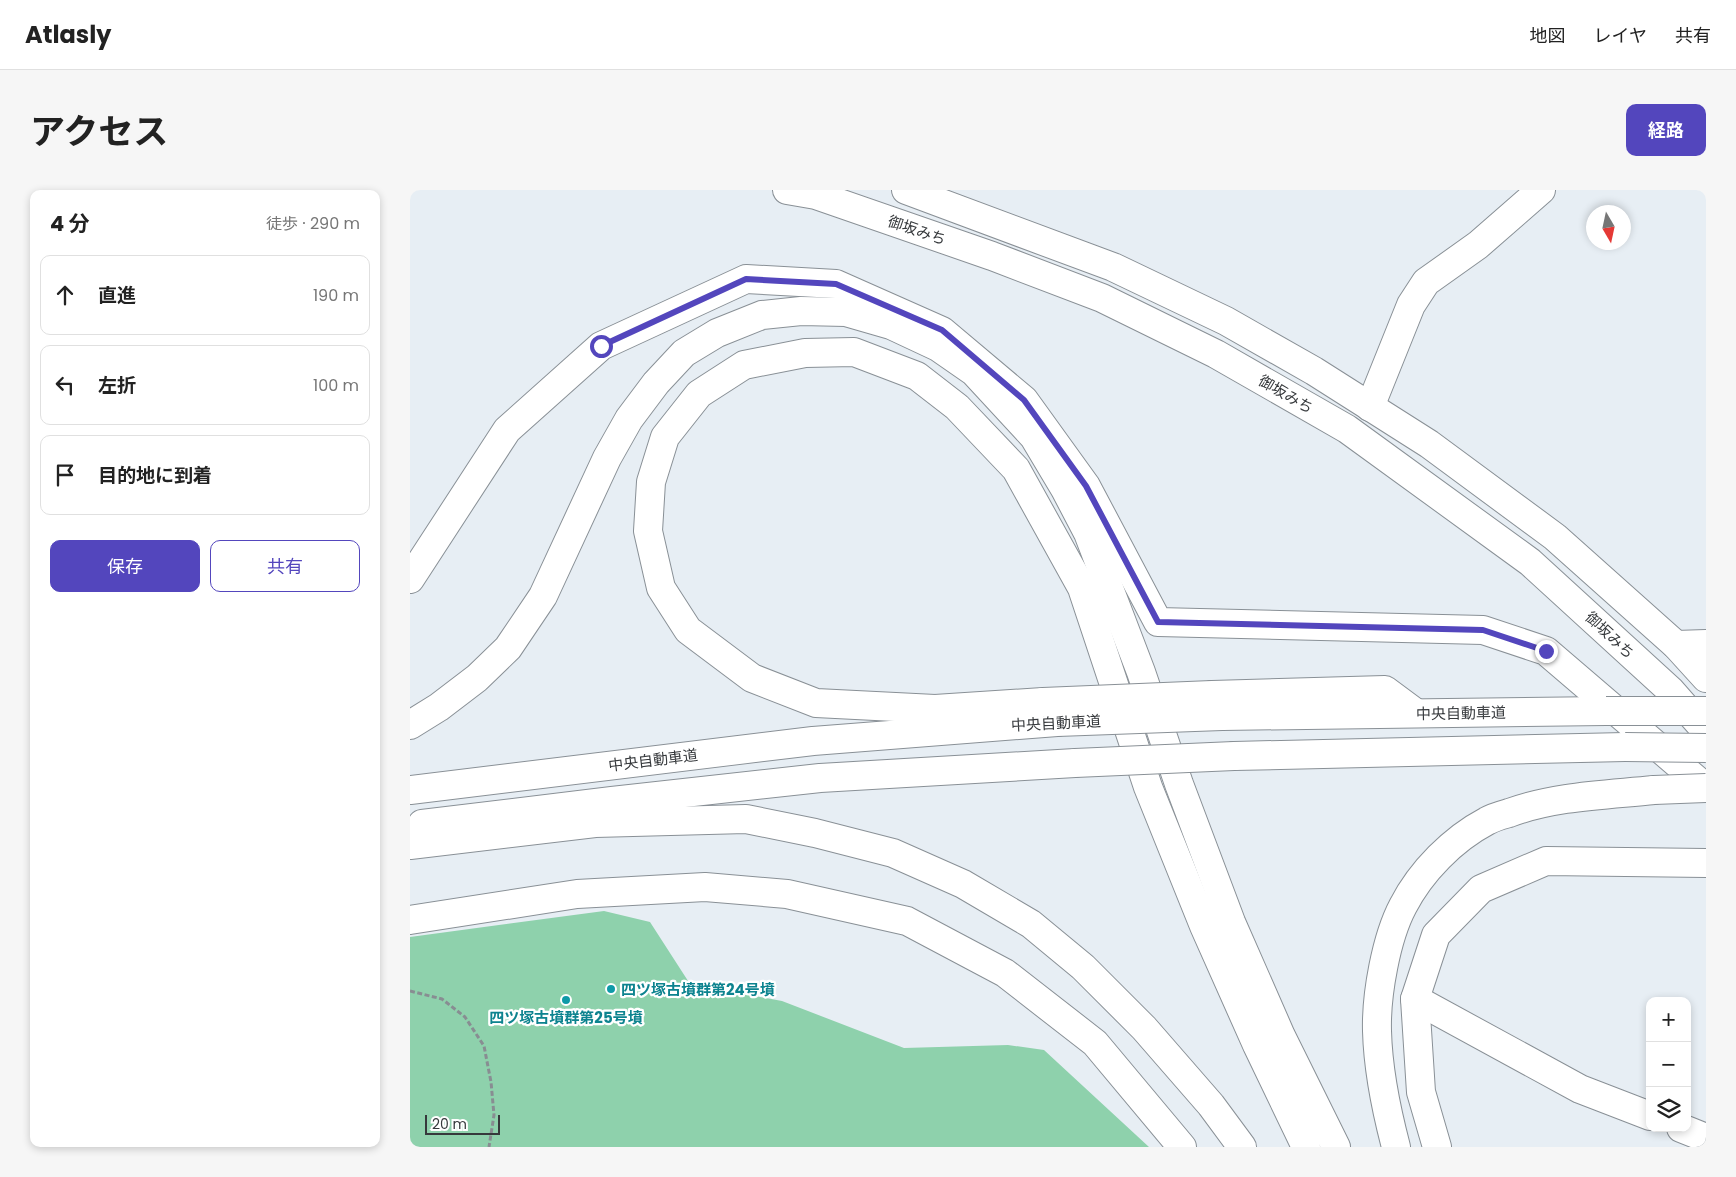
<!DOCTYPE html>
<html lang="ja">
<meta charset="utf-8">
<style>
body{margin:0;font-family:Poppins,"Noto Sans JP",sans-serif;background:#f6f6f6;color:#222}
.controls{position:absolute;right:15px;bottom:15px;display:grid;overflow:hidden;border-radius:10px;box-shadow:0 2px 8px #0003}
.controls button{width:45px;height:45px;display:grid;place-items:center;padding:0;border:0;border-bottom:1px solid #e0e0e0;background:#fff;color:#222;font:25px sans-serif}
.compass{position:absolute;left:1176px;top:15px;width:45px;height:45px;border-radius:50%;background:#fff;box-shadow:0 2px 8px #0003;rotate:171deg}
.scale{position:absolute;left:15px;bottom:12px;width:75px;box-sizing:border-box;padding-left:5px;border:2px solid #36393c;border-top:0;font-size:14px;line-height:18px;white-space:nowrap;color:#36393c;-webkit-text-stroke:4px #fff;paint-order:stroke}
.stop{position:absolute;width:15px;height:15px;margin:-11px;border:4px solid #5346bd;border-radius:50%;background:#fff}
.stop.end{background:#5346bd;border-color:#fff;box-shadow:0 1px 5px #0008}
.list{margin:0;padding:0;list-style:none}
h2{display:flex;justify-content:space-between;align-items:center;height:65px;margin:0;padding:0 20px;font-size:21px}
h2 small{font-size:16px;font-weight:400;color:#767676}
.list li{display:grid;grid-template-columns:32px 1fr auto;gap:15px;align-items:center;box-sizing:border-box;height:80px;margin:0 10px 10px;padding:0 10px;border:1px solid #e0e0e0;border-radius:10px}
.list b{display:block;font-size:19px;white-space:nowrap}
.list em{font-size:16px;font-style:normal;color:#767676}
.actions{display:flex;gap:10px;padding:15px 20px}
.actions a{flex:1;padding:11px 0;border:1px solid #5346bd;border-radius:10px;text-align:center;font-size:18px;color:#5346bd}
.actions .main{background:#5346bd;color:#fff}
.icon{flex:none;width:28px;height:28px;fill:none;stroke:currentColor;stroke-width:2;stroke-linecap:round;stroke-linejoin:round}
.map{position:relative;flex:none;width:1296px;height:957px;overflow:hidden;border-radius:10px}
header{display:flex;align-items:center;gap:30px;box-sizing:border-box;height:70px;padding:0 25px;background:#fff;border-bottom:1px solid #e0e0e0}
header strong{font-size:24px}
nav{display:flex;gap:28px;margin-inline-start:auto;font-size:18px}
.intro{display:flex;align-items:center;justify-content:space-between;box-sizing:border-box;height:120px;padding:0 30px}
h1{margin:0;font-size:35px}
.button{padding:12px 22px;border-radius:10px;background:#5346bd;color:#fff;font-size:18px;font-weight:700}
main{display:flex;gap:30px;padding:0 30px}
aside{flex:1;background:#fff;border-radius:10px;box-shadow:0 2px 8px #0003}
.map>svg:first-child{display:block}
.green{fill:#8ed1ac}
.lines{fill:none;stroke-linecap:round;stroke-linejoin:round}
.minor-casing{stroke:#899096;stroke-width:30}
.highway-casing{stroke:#899096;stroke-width:30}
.path{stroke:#888d92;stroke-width:3;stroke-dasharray:5 2.5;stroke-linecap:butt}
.minor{stroke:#fff;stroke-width:28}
.highway{stroke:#fff;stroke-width:28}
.highway-bridge-casing{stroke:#899096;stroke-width:30;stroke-linecap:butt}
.highway-bridge{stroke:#fff;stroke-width:28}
.route{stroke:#5346bd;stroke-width:6}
.culture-dot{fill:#0f9aa8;stroke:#fff;stroke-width:2}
.labels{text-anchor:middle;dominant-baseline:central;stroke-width:4.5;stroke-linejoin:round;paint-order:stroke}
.street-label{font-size:15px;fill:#36393c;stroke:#fff}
.culture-label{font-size:15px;font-weight:bold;fill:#0d838f;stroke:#fff;text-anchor:start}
</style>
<header>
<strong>Atlasly</strong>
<nav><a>地図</a><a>レイヤ</a><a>共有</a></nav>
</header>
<div class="intro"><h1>アクセス</h1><a class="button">経路</a></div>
<main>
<aside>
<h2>4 分<small>徒歩 · 290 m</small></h2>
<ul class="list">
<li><svg class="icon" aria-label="ahead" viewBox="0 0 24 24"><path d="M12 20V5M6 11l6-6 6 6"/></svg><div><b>直進</b></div><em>190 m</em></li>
<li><svg class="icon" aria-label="left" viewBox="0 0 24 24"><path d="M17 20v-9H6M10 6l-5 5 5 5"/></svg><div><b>左折</b></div><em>100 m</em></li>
<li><svg class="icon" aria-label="arrive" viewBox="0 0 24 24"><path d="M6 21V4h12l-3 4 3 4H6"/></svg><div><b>目的地に到着</b></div></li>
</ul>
<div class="actions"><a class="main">保存</a><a>共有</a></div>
</aside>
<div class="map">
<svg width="1296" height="957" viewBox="0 0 1296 957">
<rect width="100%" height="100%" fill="#e7eef4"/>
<path class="green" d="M194 721 240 732 280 794 372 811 494 858 598 855 634 860 739 957H0V747Z"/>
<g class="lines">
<g class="minor-casing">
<g id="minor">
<path d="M960 217 1001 115 1016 92 1068 55 1131 0"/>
<path d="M0 389 97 240 191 156 336 89 426 94 532 141 614 210 676 296 748 432 1073 440 1136 461 1296 598"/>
<path d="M1266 455 1296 454"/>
<path d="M0 730 167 704 295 697 377 704 497 731 595 783 685 853 772 957"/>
<path d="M1005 809 1170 899 1240 926"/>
<path d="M1271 938 1296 948"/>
<path d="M1027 957 1011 902 1005 809 1026 745 1071 699 1136 671 1296 673"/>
</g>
</g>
<g class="highway-casing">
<g id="highway">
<path d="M377 0 406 5 582 66 692 108 806 164 937 239 1120 372 1260 500 1296 541"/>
<path d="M496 0 703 77 816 131 904 181 1019 254 1145 347 1266 455 1296 488"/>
<path d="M802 505 975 500 1006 523"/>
<path d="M633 512 525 519 406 513 342 488 278 440 251 398 238 341 241 292 255 247 289 204 334 175 395 163 444 162 507 186 547 217 606 279 672 398 738 597 794 736 847 855 896 957"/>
<path d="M812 526 1196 521"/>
<path d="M0 535 29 517 67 488 98 458 133 406 197 268 219 229 246 193 274 163 307 143 352 125 391 121 436 122 481 135 528 157 564 182 624 247 655 299 678 343 731 482 769 594 821 732 871 846 926 957"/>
<path d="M824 566 1215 557"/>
<path d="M0 600 403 551 647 532"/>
<path d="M12 634 202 611 410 588 665 573"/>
<path d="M0 655 185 633 336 629 405 643 483 663 553 694 621 734 673 777 734 838 801 915 832 957"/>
<path d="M986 957C976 919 968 880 967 841 966 805 976 748 993 716 1011 681 1043 649 1077 631 1084 627 1092 625 1099 623 1145 606 1195 605 1244 600"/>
</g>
</g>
<path class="path" d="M0 801 32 809 55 827 74 856 81 892 84 925 79 957"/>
<use href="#minor" class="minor"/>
<use href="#highway" class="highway"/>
<g class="highway-bridge-casing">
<g id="highway-bridge">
<path d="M633 512 802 505"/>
<path d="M1196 521H1296"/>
<path d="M647 532 812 526"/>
<path d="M1215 557 1296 558"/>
<path d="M665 573 824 566"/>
<path d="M1244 600 1296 598"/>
</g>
</g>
<use href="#highway-bridge" class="highway-bridge"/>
</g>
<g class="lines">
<path class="route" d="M191 156 336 89 426 94 532 140 614 210 676 296 748 432 1073 440 1136 461"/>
</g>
<g class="culture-dot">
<circle cx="201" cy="799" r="5"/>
<circle cx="156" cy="810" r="5"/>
</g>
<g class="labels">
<g class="street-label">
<text transform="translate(507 40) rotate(19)">御坂みち</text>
<text transform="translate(876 204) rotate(30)">御坂みち</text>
<text transform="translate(1200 445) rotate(43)">御坂みち</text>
<text transform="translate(1051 523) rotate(-1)">中央自動車道</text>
<text transform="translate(646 533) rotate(-3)">中央自動車道</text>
<text transform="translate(243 570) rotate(-7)">中央自動車道</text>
</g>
<g class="culture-label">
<text x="211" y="799">四ツ塚古墳群第24号墳</text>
<text x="156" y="827" text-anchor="middle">四ツ塚古墳群第25号墳</text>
</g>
</g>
</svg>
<div class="controls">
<button>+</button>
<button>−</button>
<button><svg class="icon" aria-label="layers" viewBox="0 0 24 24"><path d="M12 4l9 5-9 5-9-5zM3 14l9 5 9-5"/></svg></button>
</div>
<svg class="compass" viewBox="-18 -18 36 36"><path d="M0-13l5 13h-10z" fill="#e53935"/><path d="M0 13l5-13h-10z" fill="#767676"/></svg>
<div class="scale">20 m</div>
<div class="stop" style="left:191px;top:156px"></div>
<div class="stop end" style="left:1136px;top:461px"></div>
</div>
</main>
